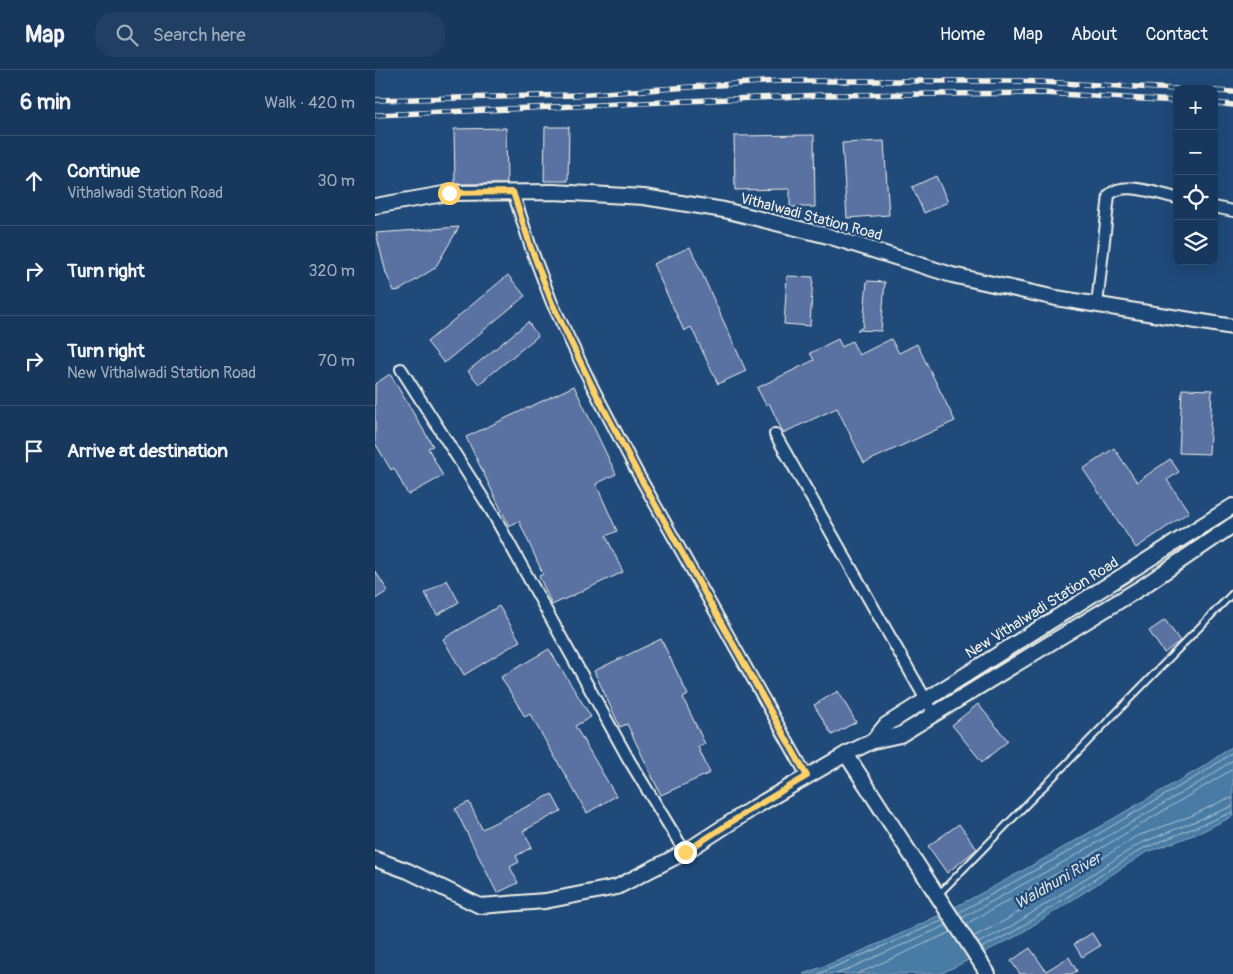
<!DOCTYPE html>
<meta charset="utf-8">
<style>
body{margin:0;font-family:Pangolin,sans-serif;background:#203f62;color:#f1f3f6}
.controls{position:absolute;right:15px;top:15px;display:grid;overflow:hidden;border-radius:10px;box-shadow:0 5px 20px #0002}
.controls button{width:45px;height:45px;display:grid;place-items:center;padding:0;border:0;border-bottom:1px solid #365272;background:#17385c;color:#f1f3f6;font:25px sans-serif}
.stop{position:absolute;width:15px;height:15px;margin:-11px;border:4px solid #ffd166;border-radius:50%;background:#fff}
.stop.end{background:#ffd166;border-color:#fff;box-shadow:0 1px 5px #0008}
.list{margin:0;padding:0;list-style:none}
h2{display:flex;justify-content:space-between;align-items:center;height:65px;margin:0;padding:0 20px;font-size:21px}
h2 small{font-size:16px;font-weight:400;color:#9eacbb}
.list li{display:grid;grid-template-columns:32px 1fr auto;gap:15px;align-items:center;box-sizing:border-box;height:90px;padding:0 20px;border-top:1px solid #365272}
.list b{display:block;font-size:19px;white-space:nowrap}
.list p{margin:0;font-size:16px;white-space:nowrap;color:#9eacbb}
.list em{font-size:16px;font-style:normal;color:#9eacbb}
.icon{flex:none;width:28px;height:28px;fill:none;stroke:currentColor;stroke-width:2;stroke-linecap:round;stroke-linejoin:round}
.map{position:relative;flex:none;width:858px;height:904px;overflow:hidden}
header{display:flex;align-items:center;gap:30px;box-sizing:border-box;height:70px;padding:0 25px;background:#17385c;border-bottom:1px solid #365272}
header strong{font-size:24px}
nav{display:flex;gap:28px;margin-inline-start:auto;font-size:18px}
.search{width:350px;height:45px;background:#203f62;display:flex;align-items:center;gap:12px;box-sizing:border-box;padding:0 18px;border-radius:20px;color:#9eacbb;font-size:19px}
main{display:flex}
aside{flex:1;background:#17385c}
.map>svg:first-child{display:block}
.water{fill:#487ca5;stroke:#8dabc0}
.lines{fill:none;stroke-linecap:round;stroke-linejoin:round}
.shore{stroke:#afc2cd;stroke-width:1}
.building{fill:#5a72a2;stroke:#f4f1e8}
.service-casing{stroke:#f4f1e8;stroke-width:9}
.minor-casing{stroke:#f4f1e8;stroke-width:14}
.tertiary-casing{stroke:#f4f1e8;stroke-width:18}
.service{stroke:#1f4a7a;stroke-width:5}
.minor{stroke:#1f4a7a;stroke-width:10}
.tertiary{stroke:#1f4a7a;stroke-width:14}
.rail-casing{stroke:#f4f1e8;stroke-width:5.5}
.rail{stroke:#1f4a7a;stroke-width:4;stroke-dasharray:11;stroke-linecap:butt}
.route{stroke:#ffd166;stroke-width:6}
.labels{text-anchor:middle;dominant-baseline:central;stroke-width:4.5;stroke-linejoin:round;paint-order:stroke}
.street-label{font-size:15px;fill:#f4f1e8;stroke:#1f4a7a}
.water-label{font-size:16px;font-style:italic;fill:#dadfde;stroke:#1f4a7a}
</style>
<header>
<strong>Map</strong>
<div class="search"><svg class="icon" aria-label="search" viewBox="0 0 24 24"><circle cx="10" cy="10" r="6"/><path d="M15 15l6 6"/></svg>Search here</div>
<nav><a>Home</a><a>Map</a><a>About</a><a>Contact</a></nav>
</header>
<main>
<aside>
<h2>6 min<small>Walk · 420 m</small></h2>
<ul class="list">
<li><svg class="icon" aria-label="ahead" viewBox="0 0 24 24"><path d="M12 20V5M6 11l6-6 6 6"/></svg><div><b>Continue</b><p>Vithalwadi Station Road</p></div><em>30 m</em></li>
<li><svg class="icon" aria-label="right" viewBox="0 0 24 24"><path d="M7 20v-9h11M14 6l5 5-5 5"/></svg><div><b>Turn right</b></div><em>320 m</em></li>
<li><svg class="icon" aria-label="right" viewBox="0 0 24 24"><path d="M7 20v-9h11M14 6l5 5-5 5"/></svg><div><b>Turn right</b><p>New Vithalwadi Station Road</p></div><em>70 m</em></li>
<li><svg class="icon" aria-label="arrive" viewBox="0 0 24 24"><path d="M6 21V4h12l-3 4 3 4H6"/></svg><div><b>Arrive at destination</b></div></li>
</ul>
</aside>
<div class="map">
<svg width="858" height="904" viewBox="0 0 858 904">
<rect width="100%" height="100%" fill="#1f4a7a"/>
<filter id="ink" filterUnits="userSpaceOnUse"><feTurbulence type="fractalNoise" baseFrequency=".02" numOctaves="2"/><feDisplacementMap in="SourceGraphic" scale="10" xChannelSelector="R" yChannelSelector="G"/><feConvolveMatrix kernelMatrix="1 2 1 2 8 2 1 2 1" color-interpolation-filters="sRGB"/></filter>
<g filter="url(#ink)">
<path class="water" d="M858 676V746L824 763 770 783 640 867 565 904H428C571 853 695 772 826 698Z"/>
<g class="lines">
<g class="shore">
<path d="M583 843 691 783 829 702 858 682"/>
<path d="M587 848 694 789 832 708 858 690"/>
<path d="M591 854 698 795 858 699"/>
<path d="M598 867 631 850 760 767 816 746 849 730 858 728"/>
<path d="M603 873 635 857 764 774 858 736"/>
<path d="M606 878 638 862 767 779 858 742"/>
<path d="M443 904 569 850"/>
<path d="M462 904 572 855"/>
<path d="M482 904 576 862"/>
</g>
</g>
<g class="building">
<path d="M170 57H194L193 111H169Z"/>
<path d="M131 58 132 114H80L79 59Z"/>
<path d="M439 65 440 137H415V119L360 120 359 66Z"/>
<path d="M509 71 514 145 472 148 467 73Z"/>
<path d="M561 106 573 132 549 143 537 117Z"/>
<path d="M84 157 60 198 25 220 19 221 11 203 1 163Z"/>
<path d="M315 177 371 301 343 314 316 257 309 261 278 194Z"/>
<path d="M133 205 150 226 69 293 52 272Z"/>
<path d="M412 206 438 207 435 256 409 254Z"/>
<path d="M492 211 510 212 506 261 482 260 488 257Z"/>
<path d="M153 252 163 266 104 314 93 301Z"/>
<path d="M463 269 467 277 477 271 484 285 516 269 524 283 542 274 580 351 489 393 462 338 408 363 394 333 391 335 382 318 439 290 435 283Z"/>
<path d="M15 304 58 376 53 378 68 406 33 425 19 398 16 400 0 373V314Z"/>
<path d="M199 316 241 404 221 414 242 461 231 466 248 502 177 535 164 506 168 504 144 451 134 456 91 367Z"/>
<path d="M807 319 837 320 834 384 804 383Z"/>
<path d="M739 378 762 412 795 389 804 402 792 410 814 442 761 478 708 399Z"/>
<path d="M0 501 13 521 0 529Z"/>
<path d="M72 510 84 532 62 545 50 523Z"/>
<path d="M124 536 145 571 89 605 68 569Z"/>
<path d="M790 550 805 571 789 583 774 561Z"/>
<path d="M286 569 313 625 308 628 330 674 323 677 335 703 286 725 252 654 245 657 219 601Z"/>
<path d="M174 579 216 647 200 656 241 726 212 743 155 644 150 647 126 607Z"/>
<path d="M463 621 481 652 457 665 439 635Z"/>
<path d="M603 634 633 671 607 692 577 655Z"/>
<path d="M177 724 186 741 148 761 157 777 141 786 144 792 135 797 143 813 122 823 80 739 94 732 107 759Z"/>
<path d="M584 754 602 779 572 803 553 776Z"/>
<path d="M717 863 725 876 707 887 699 874Z"/>
<path d="M655 878 671 901 694 887 702 901 696 904H645L636 891Z"/>
</g>
<g class="lines">
<g class="service-casing">
<path id="service" d="M563 825 858 523"/>
</g>
<g class="minor-casing">
<g id="minor">
<path d="M138 122 156 178 177 233 217 316 262 402 432 706"/>
<path d="M839 137 858 141"/>
<path d="M722 235 734 125C749 110 783 124 802 128"/>
<path d="M26 299 117 442 254 690 310 782"/>
<path d="M400 364 559 644"/>
</g>
</g>
<g class="tertiary-casing">
<g id="tertiary">
<path d="M0 136 74 123 179 122 269 127 349 140 453 166 577 205 681 228 858 257"/>
<path d="M498 671 511 655 858 436"/>
<path d="M471 684 613 904"/>
<path d="M0 789 33 801 105 836 170 831 242 817 310 782 378 738 471 684 498 671 525 665 767 517 858 455"/>
</g>
</g>
<use href="#service" class="service"/>
<use href="#minor" class="minor"/>
<use href="#tertiary" class="tertiary"/>
<g class="rail-casing">
<g id="rail">
<path d="M839 21 858 22"/>
<path d="M0 30 200 25 404 11H645L802 19"/>
<path d="M839 33 858 35"/>
<path d="M0 45 447 25 667 23 802 31"/>
</g>
</g>
<use href="#rail" class="rail"/>
</g>
</g>
<g class="lines" filter="url(#ink)">
<path class="route" d="M74 123 138 122 156 178 177 233 217 316 262 402 432 706 378 738 310 782"/>
</g>
<g class="labels">
<g class="street-label">
<text transform="translate(436 147) rotate(15)">Vithalwadi Station Road</text>
<text transform="translate(667 538) rotate(-32)">New Vithalwadi Station Road</text>
</g>
<g class="water-label">
<text transform="translate(683 811) rotate(-30)">Waldhuni River</text>
</g>
</g>
</svg>
<div class="controls">
<button>+</button>
<button>−</button>
<button><svg class="icon" aria-label="locate" viewBox="0 0 24 24"><circle cx="12" cy="12" r="6"/><path d="M12 2v4M12 18v4M2 12h4M18 12h4"/></svg></button>
<button><svg class="icon" aria-label="layers" viewBox="0 0 24 24"><path d="M12 4l9 5-9 5-9-5zM3 14l9 5 9-5"/></svg></button>
</div>
<div class="stop" style="left:74px;top:123px"></div>
<div class="stop end" style="left:310px;top:782px"></div>
</div>
</main>
